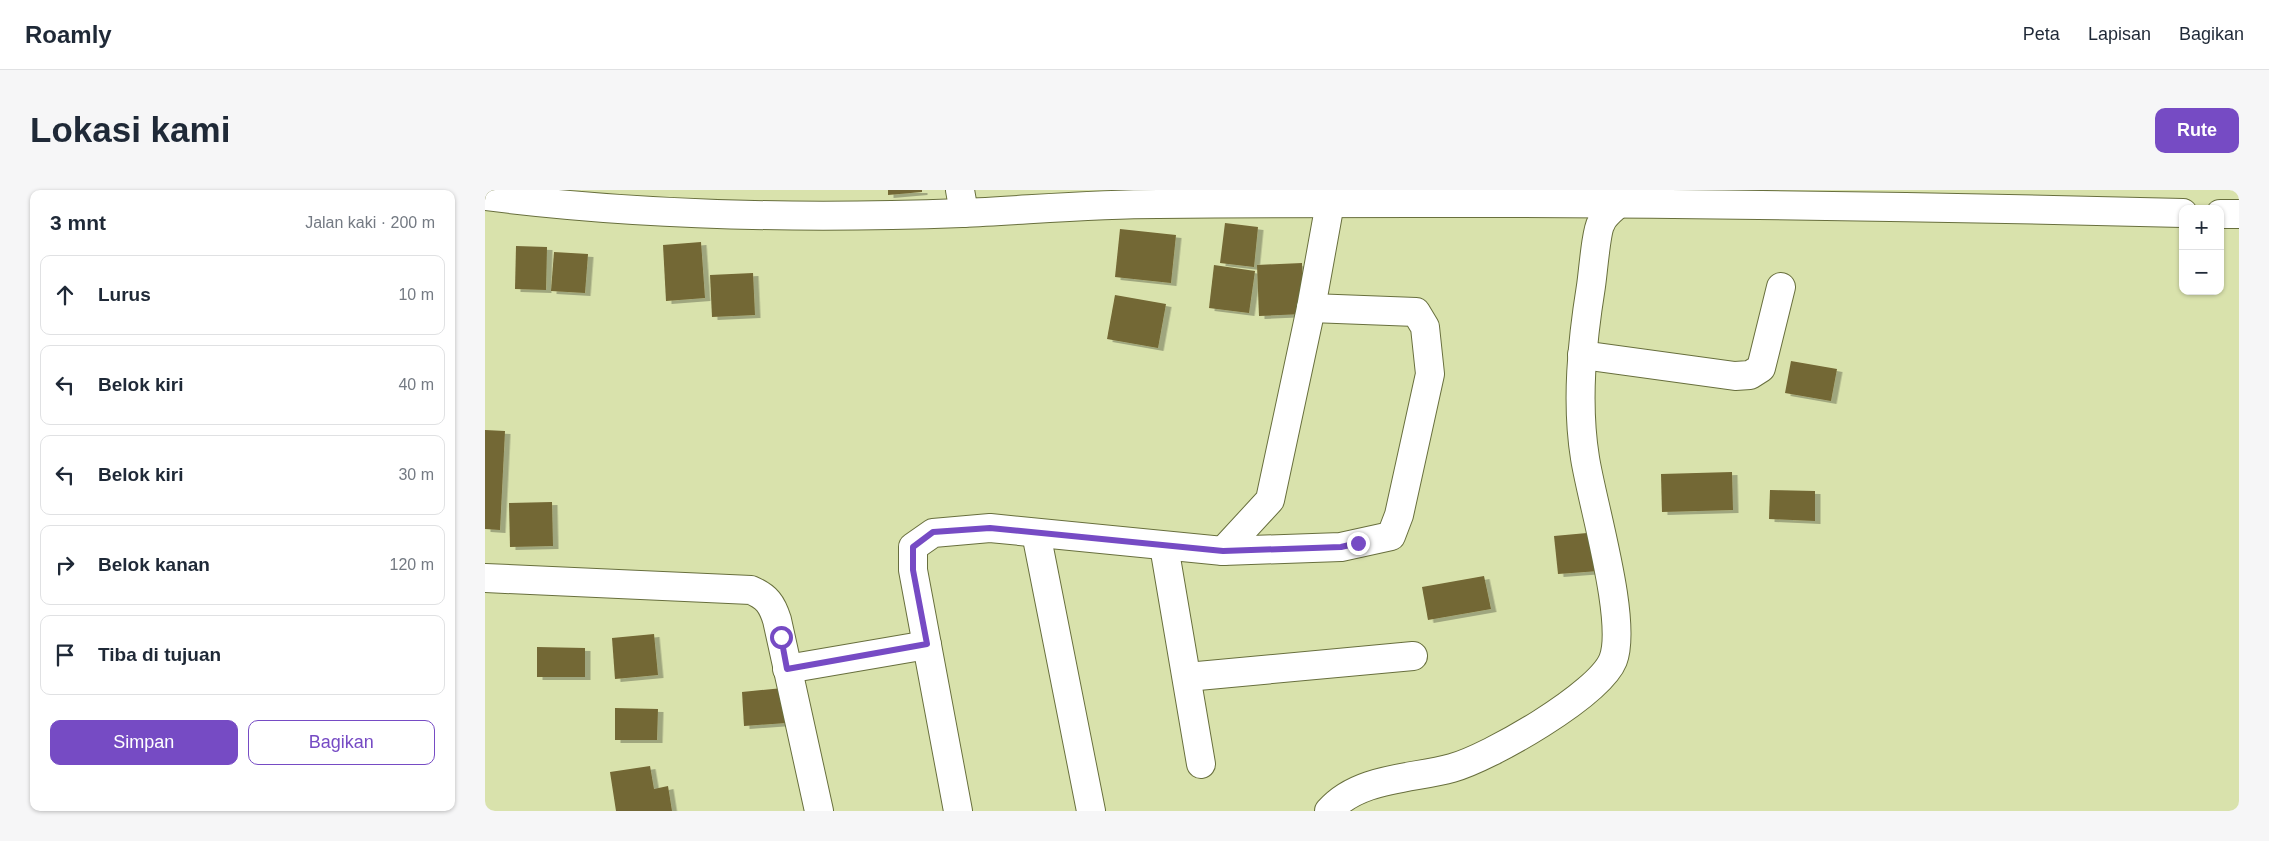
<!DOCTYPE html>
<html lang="id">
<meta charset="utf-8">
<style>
body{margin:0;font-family:Helvetica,sans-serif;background:#f6f6f7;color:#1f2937}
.controls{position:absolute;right:15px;top:15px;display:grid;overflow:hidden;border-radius:10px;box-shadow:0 1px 4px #0004}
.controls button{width:45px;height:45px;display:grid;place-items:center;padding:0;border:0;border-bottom:1px solid #e0e1e3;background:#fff;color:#1f2937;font:25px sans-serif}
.stop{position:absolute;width:15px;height:15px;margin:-11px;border:4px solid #764bc4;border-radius:50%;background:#fff}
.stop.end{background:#764bc4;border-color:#fff;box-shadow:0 1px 5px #0008}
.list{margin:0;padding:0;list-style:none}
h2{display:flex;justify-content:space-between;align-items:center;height:65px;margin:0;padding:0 20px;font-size:21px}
h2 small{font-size:16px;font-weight:400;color:#747a83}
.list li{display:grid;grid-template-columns:32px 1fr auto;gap:15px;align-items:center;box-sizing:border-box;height:80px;margin:0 10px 10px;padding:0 10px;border:1px solid #e0e1e3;border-radius:10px}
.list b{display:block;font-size:19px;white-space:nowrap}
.list em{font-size:16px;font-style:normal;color:#747a83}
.actions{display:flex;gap:10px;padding:15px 20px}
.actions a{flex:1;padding:11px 0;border:1px solid #764bc4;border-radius:10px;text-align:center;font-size:18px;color:#764bc4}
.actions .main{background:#764bc4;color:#fff}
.icon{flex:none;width:28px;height:28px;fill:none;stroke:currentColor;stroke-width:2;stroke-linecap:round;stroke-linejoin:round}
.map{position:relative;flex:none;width:1754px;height:621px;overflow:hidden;border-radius:10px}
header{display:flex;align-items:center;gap:30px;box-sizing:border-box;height:70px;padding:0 25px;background:#fff;border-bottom:1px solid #e0e1e3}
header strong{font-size:24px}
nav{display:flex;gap:28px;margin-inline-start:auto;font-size:18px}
.intro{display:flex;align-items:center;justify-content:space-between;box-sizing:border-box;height:120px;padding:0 30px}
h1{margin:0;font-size:35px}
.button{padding:12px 22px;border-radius:10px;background:#764bc4;color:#fff;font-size:18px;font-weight:700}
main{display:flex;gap:30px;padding:0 30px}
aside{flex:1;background:#fff;border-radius:10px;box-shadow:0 1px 4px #0004}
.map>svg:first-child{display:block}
.building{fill:#736734;filter:url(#shadow)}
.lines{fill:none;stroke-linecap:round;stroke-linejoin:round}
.minor-casing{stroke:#686f3d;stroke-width:30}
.secondary-casing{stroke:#686f3d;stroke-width:30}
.minor{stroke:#fff;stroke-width:28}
.secondary{stroke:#fff;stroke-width:28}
.route{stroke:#764bc4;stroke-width:6}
</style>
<header>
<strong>Roamly</strong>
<nav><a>Peta</a><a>Lapisan</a><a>Bagikan</a></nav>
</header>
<div class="intro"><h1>Lokasi kami</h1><a class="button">Rute</a></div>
<main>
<aside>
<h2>3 mnt<small>Jalan kaki · 200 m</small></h2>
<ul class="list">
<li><svg class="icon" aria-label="ahead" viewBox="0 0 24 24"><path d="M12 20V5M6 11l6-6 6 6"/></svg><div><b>Lurus</b></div><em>10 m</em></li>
<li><svg class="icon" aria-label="left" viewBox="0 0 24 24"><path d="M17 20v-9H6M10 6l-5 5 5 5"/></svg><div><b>Belok kiri</b></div><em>40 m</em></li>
<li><svg class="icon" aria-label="left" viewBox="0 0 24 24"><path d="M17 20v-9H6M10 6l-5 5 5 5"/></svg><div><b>Belok kiri</b></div><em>30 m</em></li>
<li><svg class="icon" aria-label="right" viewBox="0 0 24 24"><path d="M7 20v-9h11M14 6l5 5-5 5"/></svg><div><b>Belok kanan</b></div><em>120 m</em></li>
<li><svg class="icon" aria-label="arrive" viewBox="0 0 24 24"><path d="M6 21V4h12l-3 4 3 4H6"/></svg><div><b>Tiba di tujuan</b></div></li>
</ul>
<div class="actions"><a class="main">Simpan</a><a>Bagikan</a></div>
</aside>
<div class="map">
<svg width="1754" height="621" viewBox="0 0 1754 621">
<defs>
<filter id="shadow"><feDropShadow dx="5.5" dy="3" stdDeviation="0" flood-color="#0004"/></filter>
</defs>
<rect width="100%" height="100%" fill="#d9e2ac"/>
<g class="building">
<path d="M403 0H437V2L403 5Z"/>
<path d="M740 33 773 37 769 77 735 73Z"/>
<path d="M635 39 691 45 686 93 630 87Z"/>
<path d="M216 52 220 108 181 111 178 55Z"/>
<path d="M31 56 62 57 61 100 30 99Z"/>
<path d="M69 62 103 64 100 103 66 101Z"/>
<path d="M817 73 818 124 774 126 772 75Z"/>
<path d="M729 75 770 81 764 123 724 118Z"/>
<path d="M268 83 270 125 227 127 225 85Z"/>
<path d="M630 105 681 114 673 158 622 149Z"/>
<path d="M1306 171 1352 179 1346 211 1300 203Z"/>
<path d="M0 240 20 241 15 340 0 339Z"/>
<path d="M1247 282 1248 320 1177 322 1176 284Z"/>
<path d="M1285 300 1330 301V331L1284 329Z"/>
<path d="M67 312 68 356 25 357 24 313Z"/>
<path d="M1124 341 1127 380 1073 384 1069 346Z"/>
<path d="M999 386 1006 419 943 430 937 397Z"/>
<path d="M169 444 173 485 130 489 127 448Z"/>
<path d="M52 457 100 458V487H52Z"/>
<path d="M298 498 301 533 259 536 257 502Z"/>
<path d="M130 518 173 519 172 550H130Z"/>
<path d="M165 576 169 599 183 596 187 621H131L125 582Z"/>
</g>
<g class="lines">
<g class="minor-casing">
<g id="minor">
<path d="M475 0 479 23"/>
<path d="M1097 165 1250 186 1265 185 1276 178 1296 97"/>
<path d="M551 343 606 621"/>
<path d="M679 356 716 574"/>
<path d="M738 361 856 357 906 346 914 325 945 184 940 137 931 122 826 118"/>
<path d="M0 388 266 400C282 407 287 414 292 430L334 621"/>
<path d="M302 479 442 455"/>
<path d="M702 487 928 466"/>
<path d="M473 621 428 380V357L448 343 505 338 738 361 785 310 826 118 845 13"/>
<path d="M844 621C874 587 927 589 967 578 1004 568 1114 505 1128 470 1143 431 1107 313 1100 268 1091 212 1097 152 1106 96 1108 83 1111 42 1116 33 1119 25 1129 18 1135 12"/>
</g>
</g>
<g class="secondary-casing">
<g id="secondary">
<path d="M0 6C158 26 318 29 477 23 543 20 608 14 673 14 1015 11 1356 14 1698 23"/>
<path d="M1735 24H1754"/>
</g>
</g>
<use href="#minor" class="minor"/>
<use href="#secondary" class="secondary"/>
</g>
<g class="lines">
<path class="route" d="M296 447 302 479 442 454 428 380V357L448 342 505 338 738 361 856 357 873 353"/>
</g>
</svg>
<div class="controls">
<button>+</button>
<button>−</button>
</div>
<div class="stop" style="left:296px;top:447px"></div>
<div class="stop end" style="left:873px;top:353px"></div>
</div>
</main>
